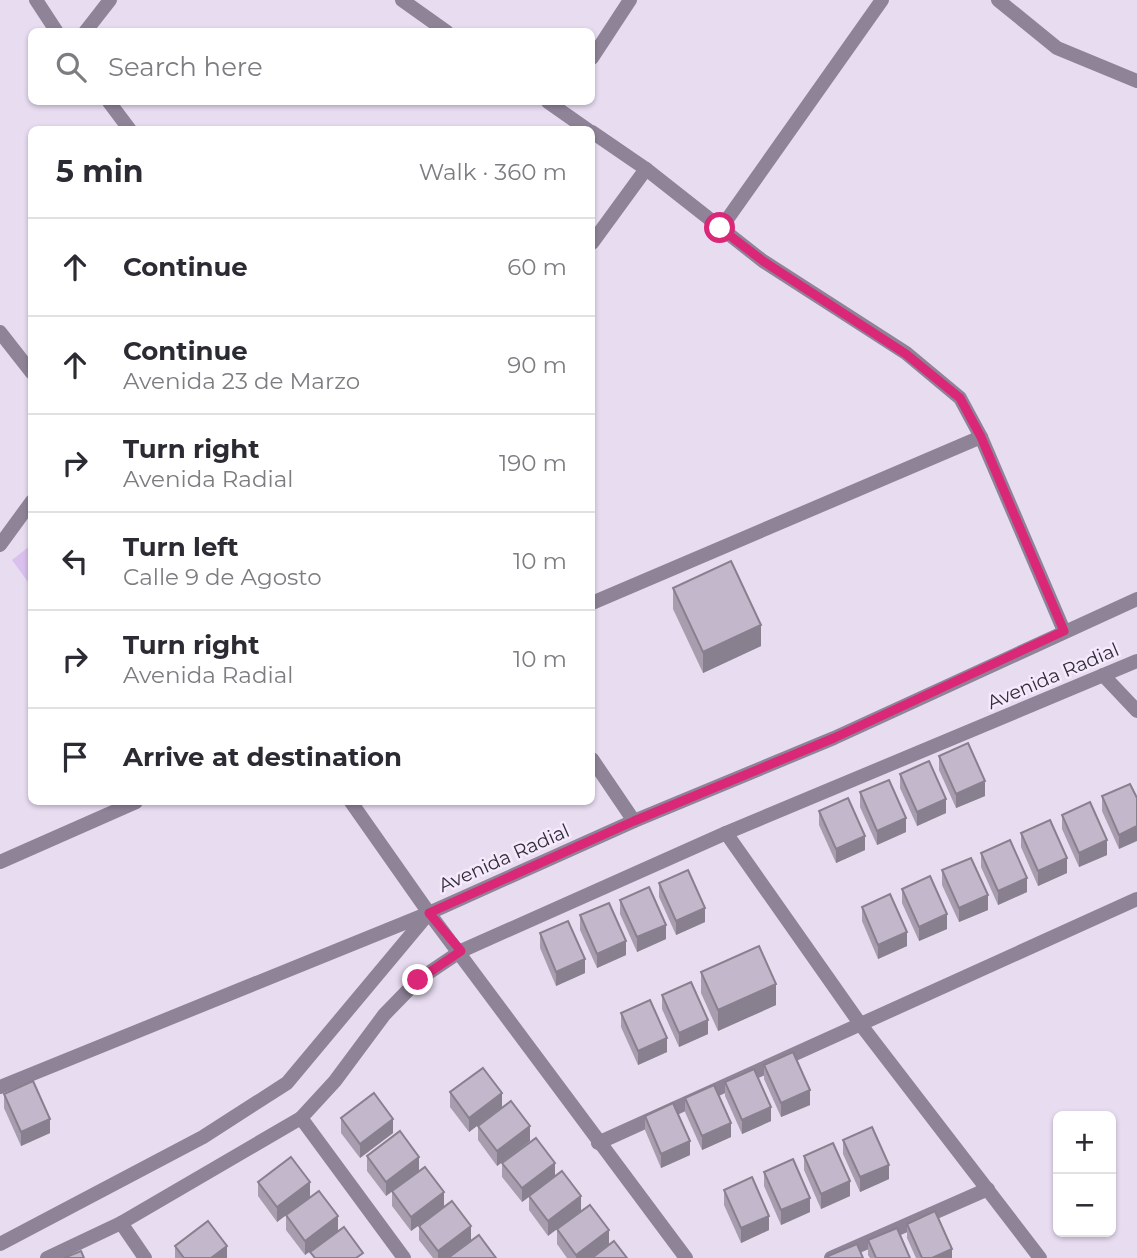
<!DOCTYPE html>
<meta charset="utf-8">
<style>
body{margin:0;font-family:Montserrat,sans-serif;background:#f2f2f3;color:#2b2b33}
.controls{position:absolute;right:21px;bottom:21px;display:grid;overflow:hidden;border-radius:10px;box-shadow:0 2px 5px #0004}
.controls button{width:63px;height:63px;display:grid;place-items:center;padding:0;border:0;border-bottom:2px solid #e1e1e2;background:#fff;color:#2b2b33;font:35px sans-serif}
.stop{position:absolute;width:21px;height:21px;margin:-16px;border:5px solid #db2777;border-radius:50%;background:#fff}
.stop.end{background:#db2777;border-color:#fff;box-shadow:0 2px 7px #0008}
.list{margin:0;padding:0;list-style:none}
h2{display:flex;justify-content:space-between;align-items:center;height:91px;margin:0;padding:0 28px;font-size:30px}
h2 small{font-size:23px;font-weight:400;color:#7c7c81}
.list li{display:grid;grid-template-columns:46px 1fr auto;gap:21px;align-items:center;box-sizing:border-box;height:98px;padding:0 28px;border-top:2px solid #e1e1e2}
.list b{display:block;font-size:26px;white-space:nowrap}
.list p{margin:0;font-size:23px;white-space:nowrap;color:#7c7c81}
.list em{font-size:23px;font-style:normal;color:#7c7c81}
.icon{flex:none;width:38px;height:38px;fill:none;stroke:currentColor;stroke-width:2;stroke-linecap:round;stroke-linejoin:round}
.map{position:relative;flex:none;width:1137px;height:1258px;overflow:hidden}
.search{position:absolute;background:#fff;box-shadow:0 2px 5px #0004;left:28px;top:28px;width:567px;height:77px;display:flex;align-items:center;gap:18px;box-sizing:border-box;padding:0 24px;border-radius:10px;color:#7c7c81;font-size:26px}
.panel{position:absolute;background:#fff;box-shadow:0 2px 5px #0004;left:28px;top:126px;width:567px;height:679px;border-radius:10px}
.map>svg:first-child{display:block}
.park{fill:#dac0ed}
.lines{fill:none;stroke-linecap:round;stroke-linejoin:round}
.minor{stroke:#8f8398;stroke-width:14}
.tertiary{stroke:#8f8398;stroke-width:14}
.wall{fill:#a89daf}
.shaded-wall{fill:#88808e}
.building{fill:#c3b7cb;stroke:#88808e;stroke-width:2}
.route{stroke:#db2777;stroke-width:9}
.labels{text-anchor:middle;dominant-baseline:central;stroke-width:5;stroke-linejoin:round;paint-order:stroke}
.street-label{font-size:19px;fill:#332e36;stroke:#f5e9fe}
</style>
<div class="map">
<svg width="1137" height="1258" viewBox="0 0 1137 1258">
<rect width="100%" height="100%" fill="#e8dcf1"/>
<path class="park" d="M31 545V586L12 560Z"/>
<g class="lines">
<g class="minor">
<path d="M36 0 57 32"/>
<path d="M402 0 447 32"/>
<path d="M998 0 1057 48 1137 81"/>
<path d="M85 32 110 0"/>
<path d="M592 58 630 0"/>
<path d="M109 102 130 130"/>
<path d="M548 102 588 130"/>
<path d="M592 132 646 169 763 261 906 353 960 398 981 437 1064 631"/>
<path d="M721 228 882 0"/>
<path d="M592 243 646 169"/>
<path d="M0 332 32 373"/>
<path d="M0 545 32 501"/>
<path d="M592 603 981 437"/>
<path d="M1103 675 1137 711"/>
<path d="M592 759 634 821"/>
<path d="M351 802 429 913 686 1258"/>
<path d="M726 833 861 1025 1040 1258"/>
<path d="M0 862 136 802"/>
<path d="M0 1087 429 913"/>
<path d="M301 1118 404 1258"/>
<path d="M598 1143 1137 899"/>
<path d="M121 1223 145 1258"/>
<path d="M831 1258 988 1189"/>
</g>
<g class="tertiary">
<path d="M0 1244 203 1137 287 1083 429 913 634 821 834 738 1137 599"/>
<path d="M47 1258 121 1223 301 1118 335 1081 384 1015 418 980 461 951 726 833 1137 661"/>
</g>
</g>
<g class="wall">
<path d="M673 588 761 646 703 673 673 609Z"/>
<path d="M939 756 985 796 956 808 939 770Z"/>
<path d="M900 774 946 813 917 826 900 788Z"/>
<path d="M1130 784 1119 849 1102 811V796Z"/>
<path d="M860 792 906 832 877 845 860 807Z"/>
<path d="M819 811 865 850 836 863 819 825Z"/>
<path d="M1062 815 1107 855 1079 867 1062 829Z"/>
<path d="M1021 833 1067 873 1038 886 1021 847Z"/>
<path d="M981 853 1027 892 998 905 981 867Z"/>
<path d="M942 870 988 910 959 922 942 885Z"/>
<path d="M659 883 705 922 676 935 659 897Z"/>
<path d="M902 889 947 929 919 941 902 903Z"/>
<path d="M620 900 666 939 637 952 620 914Z"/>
<path d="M862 907 907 946 878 959 862 921Z"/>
<path d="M580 915 626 955 597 968 580 930Z"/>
<path d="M540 933 585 973 556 986 540 948Z"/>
<path d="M701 972 776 1005 718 1031 701 993Z"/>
<path d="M662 995 708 1034 679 1047 662 1009Z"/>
<path d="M621 1013 667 1052 638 1065 621 1027Z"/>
<path d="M764 1065 810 1105 781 1117 764 1079Z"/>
<path d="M725 1082 771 1121 742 1134 725 1096Z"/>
<path d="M450 1092 502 1107 469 1132 450 1107Z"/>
<path d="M4 1094 50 1133 21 1146 4 1108Z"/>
<path d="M685 1098 731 1137 702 1150 685 1112Z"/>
<path d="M645 1116 690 1155 661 1168 645 1130Z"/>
<path d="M341 1118 393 1133 360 1158 341 1133Z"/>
<path d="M478 1126 530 1141 497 1166 478 1140Z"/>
<path d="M843 1140 889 1179 860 1192 843 1154Z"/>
<path d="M367 1156 419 1171 386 1196 367 1171Z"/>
<path d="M804 1156 850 1196 821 1209 804 1170Z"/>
<path d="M502 1163H555L548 1236 529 1210V1197L522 1202 502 1177Z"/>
<path d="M764 1172 810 1212 781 1225 764 1186Z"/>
<path d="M258 1182 310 1197 277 1222 258 1196Z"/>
<path d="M724 1190 769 1230 741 1243 724 1205Z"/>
<path d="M392 1191 444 1207 411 1231 392 1206Z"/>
<path d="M286 1215 338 1231 305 1255 286 1230Z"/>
<path d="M907 1224 952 1258H916L907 1238Z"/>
<path d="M419 1226 471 1240 447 1258H433L419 1240Z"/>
<path d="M557 1229 609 1244 591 1258H567L557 1244Z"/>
<path d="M868 1240 910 1258H870L868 1255Z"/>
<path d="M175 1246 227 1258H175Z"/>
</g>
<g class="shaded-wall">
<path d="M761 625V646L703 673V652Z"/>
<path d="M985 781V796L956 808V794Z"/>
<path d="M946 799V813L917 826V812Z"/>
<path d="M906 818V832L877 845V831Z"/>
<path d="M1137 826V841L1119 849V835Z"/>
<path d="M865 836V850L836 863V849Z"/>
<path d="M1107 840V855L1079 867V853Z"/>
<path d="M1067 858V873L1038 886V871Z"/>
<path d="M1027 878V892L998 905V891Z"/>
<path d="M988 895V910L959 922V908Z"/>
<path d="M705 908V922L676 935V921Z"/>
<path d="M947 914V929L919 941V927Z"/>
<path d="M666 925V939L637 952V937Z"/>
<path d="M907 932V946L878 959V945Z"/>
<path d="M626 941V955L597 968V954Z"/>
<path d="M585 959V973L556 986V972Z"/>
<path d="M776 984V1005L718 1031V1010Z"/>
<path d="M708 1020V1034L679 1047V1033Z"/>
<path d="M667 1038V1052L638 1065V1051Z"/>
<path d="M810 1090V1105L781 1117V1103Z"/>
<path d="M502 1093V1107L469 1132V1118Z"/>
<path d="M771 1107V1121L742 1134V1120Z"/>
<path d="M50 1119V1133L21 1146V1132Z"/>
<path d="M393 1119V1133L360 1158V1144Z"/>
<path d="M731 1123V1137L702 1150V1136Z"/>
<path d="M530 1126V1141L497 1166V1151Z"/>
<path d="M690 1141V1155L661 1168V1154Z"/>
<path d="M419 1157V1171L386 1196V1182Z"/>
<path d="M555 1163V1177L522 1202V1188Z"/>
<path d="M889 1165V1179L860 1192V1177Z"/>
<path d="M850 1181V1196L821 1209V1194Z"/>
<path d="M310 1182V1197L277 1222V1207Z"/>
<path d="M444 1192V1207L411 1231V1217Z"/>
<path d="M581 1196V1211L548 1236V1221Z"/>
<path d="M810 1198V1212L781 1225V1210Z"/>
<path d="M338 1216V1231L305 1255V1241Z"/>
<path d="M769 1216V1230L741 1243V1228Z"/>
<path d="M471 1226V1240L447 1258H438V1251Z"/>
<path d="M609 1230V1244L591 1258H576V1255Z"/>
<path d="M227 1246V1258H211Z"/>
<path d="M952 1249V1258H932Z"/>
</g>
<g class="building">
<path d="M731 561 761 625 703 652 673 588Z"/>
<path d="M968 743 985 781 956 794 939 756Z"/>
<path d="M929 761 946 799 917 812 900 774Z"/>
<path d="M889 780 906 818 877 831 860 792Z"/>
<path d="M1130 784 1137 798V826L1119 835 1102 796Z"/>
<path d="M848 798 865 836 836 849 819 811Z"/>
<path d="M1090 802 1107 840 1079 853 1062 815Z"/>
<path d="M1050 820 1067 858 1038 871 1021 833Z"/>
<path d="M1010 840 1027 878 998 891 981 853Z"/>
<path d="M971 858 988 895 959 908 942 870Z"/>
<path d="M688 870 705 908 676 921 659 883Z"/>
<path d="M930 876 947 914 919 927 902 889Z"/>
<path d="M649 887 666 925 637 937 620 900Z"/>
<path d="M890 894 907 932 878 945 862 907Z"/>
<path d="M609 903 626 941 597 954 580 915Z"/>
<path d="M568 921 585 959 556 972 540 933Z"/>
<path d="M759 946 776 984 718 1010 701 972Z"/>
<path d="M691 982 708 1020 679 1033 662 995Z"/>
<path d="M650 1000 667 1038 638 1051 621 1013Z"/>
<path d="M793 1052 810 1090 781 1103 764 1065Z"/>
<path d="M483 1068 502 1093 469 1118 450 1092Z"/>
<path d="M754 1069 771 1107 742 1120 725 1082Z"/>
<path d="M33 1081 50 1119 21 1132 4 1094Z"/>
<path d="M714 1085 731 1123 702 1136 685 1098Z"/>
<path d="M374 1093 393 1119 360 1144 341 1118Z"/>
<path d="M511 1101 530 1126 497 1151 478 1126Z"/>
<path d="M673 1103 690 1141 661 1154 645 1116Z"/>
<path d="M872 1127 889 1165 860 1177 843 1140Z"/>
<path d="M400 1131 419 1157 386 1182 367 1156Z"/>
<path d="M536 1138 555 1163 522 1188 502 1163Z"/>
<path d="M833 1143 850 1181 821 1194 804 1156Z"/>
<path d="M291 1157 310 1182 277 1207 258 1182Z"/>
<path d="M793 1159 810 1198 781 1210 764 1172Z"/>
<path d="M425 1167 444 1192 411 1217 392 1191Z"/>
<path d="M562 1171 581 1196 548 1221 529 1196Z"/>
<path d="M752 1177 769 1216 741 1228 724 1190Z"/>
<path d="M319 1191 338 1216 305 1241 286 1215Z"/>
<path d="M452 1201 471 1226 438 1251 419 1226Z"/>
<path d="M590 1205 609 1230 576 1255 557 1229Z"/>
<path d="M935 1211 952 1249 932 1258H922L907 1224Z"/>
<path d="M208 1221 227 1246 211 1258H184L175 1246Z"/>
<path d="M344 1227 363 1253 356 1258H315L310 1252Z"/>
<path d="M897 1228 910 1258H876L868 1240Z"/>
<path d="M479 1235 496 1258H448Z"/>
<path d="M614 1241 627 1258H592Z"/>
<path d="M857 1244 863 1258H829L828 1256Z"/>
<path d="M81 1251 84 1258H64Z"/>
</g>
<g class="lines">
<path class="route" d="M418 980 461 951 429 913 634 821 834 738 1064 631 981 437 960 398 906 354 763 261 720 228"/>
</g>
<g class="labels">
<g class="street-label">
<text transform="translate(1053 676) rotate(-23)">Avenida Radial</text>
<text transform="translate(504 858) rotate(-24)">Avenida Radial</text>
</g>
</g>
</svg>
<div class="controls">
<button>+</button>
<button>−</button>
</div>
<div class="stop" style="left:720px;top:228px"></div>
<div class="stop end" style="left:418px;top:980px"></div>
<div class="search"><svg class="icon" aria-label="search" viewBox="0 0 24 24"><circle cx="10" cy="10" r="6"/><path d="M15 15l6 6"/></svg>Search here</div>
<section class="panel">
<h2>5 min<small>Walk · 360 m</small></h2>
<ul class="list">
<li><svg class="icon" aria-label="ahead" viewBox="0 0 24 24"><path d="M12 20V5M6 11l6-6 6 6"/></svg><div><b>Continue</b></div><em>60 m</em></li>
<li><svg class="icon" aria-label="ahead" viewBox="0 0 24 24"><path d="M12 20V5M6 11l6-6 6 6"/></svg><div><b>Continue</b><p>Avenida 23 de Marzo</p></div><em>90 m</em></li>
<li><svg class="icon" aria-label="right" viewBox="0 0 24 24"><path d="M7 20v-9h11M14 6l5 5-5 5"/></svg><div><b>Turn right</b><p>Avenida Radial</p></div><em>190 m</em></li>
<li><svg class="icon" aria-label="left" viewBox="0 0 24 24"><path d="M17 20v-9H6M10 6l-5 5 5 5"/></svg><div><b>Turn left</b><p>Calle 9 de Agosto</p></div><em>10 m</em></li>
<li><svg class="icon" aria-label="right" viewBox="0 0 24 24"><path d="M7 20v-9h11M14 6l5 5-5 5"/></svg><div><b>Turn right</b><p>Avenida Radial</p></div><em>10 m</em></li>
<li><svg class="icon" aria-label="arrive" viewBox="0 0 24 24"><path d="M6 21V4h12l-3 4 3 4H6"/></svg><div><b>Arrive at destination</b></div></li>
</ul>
</section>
</div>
